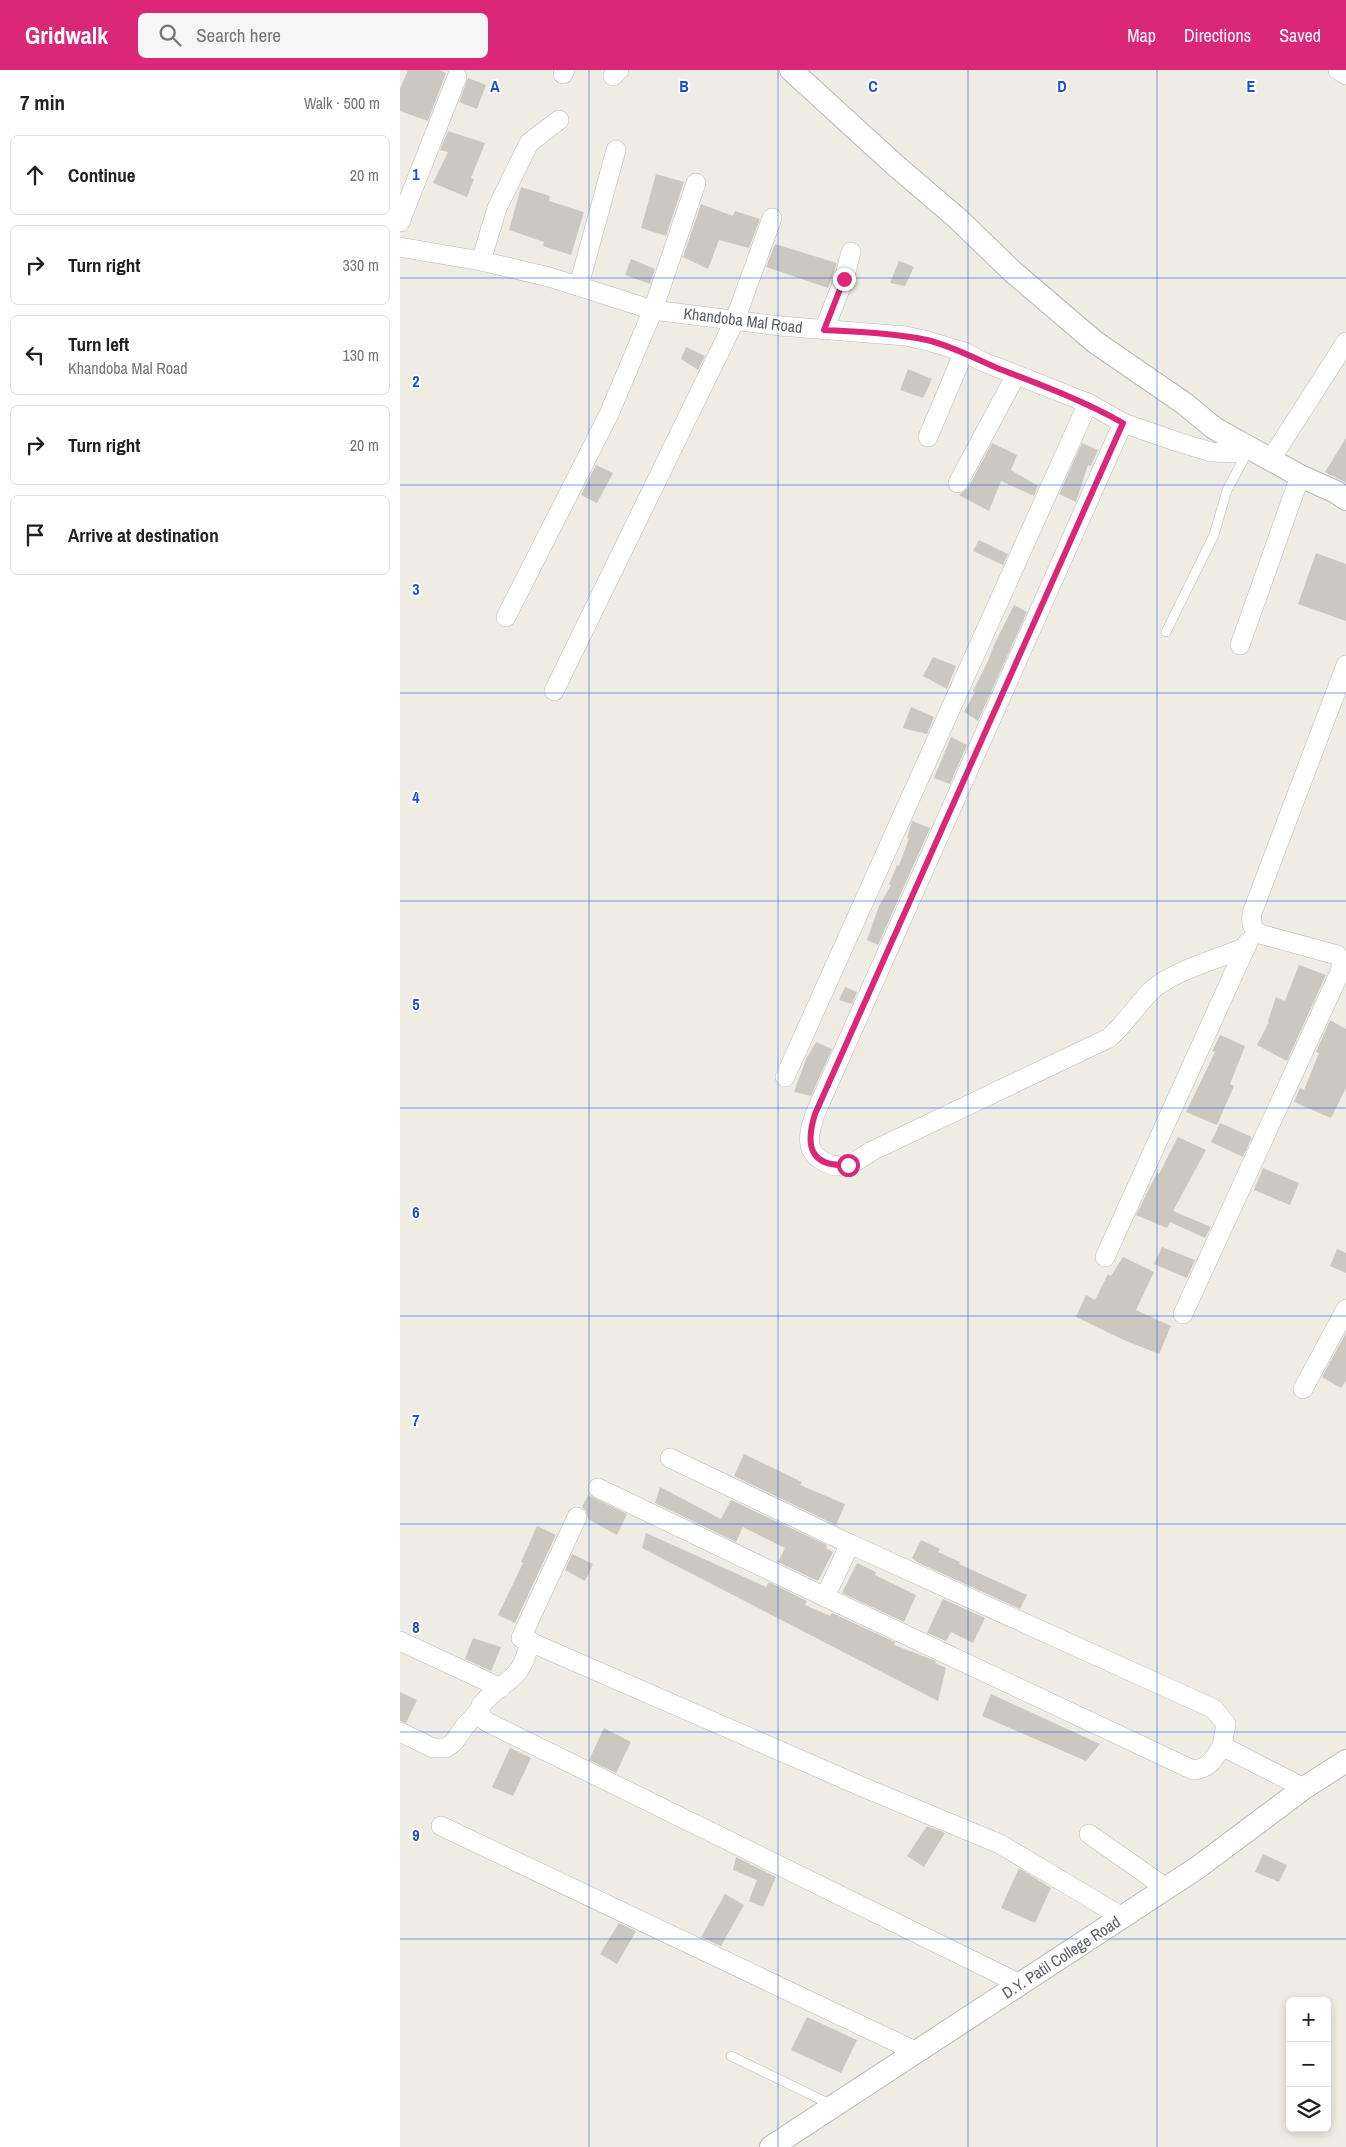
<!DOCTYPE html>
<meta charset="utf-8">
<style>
body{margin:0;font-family:"Archivo Narrow",sans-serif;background:#f6f6f6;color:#202124}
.controls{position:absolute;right:15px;bottom:15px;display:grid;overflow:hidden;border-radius:8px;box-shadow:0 2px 8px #0003}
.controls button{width:45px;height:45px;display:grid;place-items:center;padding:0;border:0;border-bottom:1px solid #e0e0e0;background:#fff;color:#202124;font:25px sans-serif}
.stop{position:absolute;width:15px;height:15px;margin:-11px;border:4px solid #db2777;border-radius:50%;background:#fff}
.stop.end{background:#db2777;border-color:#fff;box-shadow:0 1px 5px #0008}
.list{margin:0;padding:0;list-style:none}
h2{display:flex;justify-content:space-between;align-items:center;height:65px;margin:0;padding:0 20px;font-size:21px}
h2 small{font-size:16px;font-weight:400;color:#757577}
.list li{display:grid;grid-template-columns:32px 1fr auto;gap:15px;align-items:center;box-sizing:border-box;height:80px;margin:0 10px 10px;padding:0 10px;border:1px solid #e0e0e0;border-radius:8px}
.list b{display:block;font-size:19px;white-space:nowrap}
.list p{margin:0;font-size:16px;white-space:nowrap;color:#757577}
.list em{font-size:16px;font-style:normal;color:#757577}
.icon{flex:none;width:28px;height:28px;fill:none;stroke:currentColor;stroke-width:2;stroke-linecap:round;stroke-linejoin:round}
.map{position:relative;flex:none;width:946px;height:2077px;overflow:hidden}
header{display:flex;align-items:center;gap:30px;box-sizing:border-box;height:70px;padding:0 25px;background:#db2777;color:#fff}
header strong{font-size:24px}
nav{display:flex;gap:28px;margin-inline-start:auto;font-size:18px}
.search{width:350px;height:45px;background:#f6f6f6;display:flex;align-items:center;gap:12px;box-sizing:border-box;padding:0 18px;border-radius:8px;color:#757577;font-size:19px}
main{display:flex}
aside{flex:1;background:#fff}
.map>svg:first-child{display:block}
.building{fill:#cbc8c2}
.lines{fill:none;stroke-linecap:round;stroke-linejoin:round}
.service-casing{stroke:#b5b9bd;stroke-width:10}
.minor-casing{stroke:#b5b9bd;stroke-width:20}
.tertiary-casing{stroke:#b5b9bd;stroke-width:24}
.service{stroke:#fff;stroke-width:9}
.minor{stroke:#fff;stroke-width:19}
.tertiary{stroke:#fff;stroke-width:22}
.route{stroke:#db2777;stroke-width:6}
.grid{fill:none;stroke:#1d4ed8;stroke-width:1;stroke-opacity:0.55}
.labels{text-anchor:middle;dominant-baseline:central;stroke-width:4;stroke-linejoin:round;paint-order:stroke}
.street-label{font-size:16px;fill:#5b5f64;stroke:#fff}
.grid-label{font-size:16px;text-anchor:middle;font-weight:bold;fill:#1d4ed8;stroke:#fff;stroke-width:4;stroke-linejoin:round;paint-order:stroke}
</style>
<header>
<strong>Gridwalk</strong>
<div class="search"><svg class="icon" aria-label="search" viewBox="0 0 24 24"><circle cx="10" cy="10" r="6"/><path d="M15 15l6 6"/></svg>Search here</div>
<nav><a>Map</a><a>Directions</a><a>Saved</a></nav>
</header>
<main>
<aside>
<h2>7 min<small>Walk · 500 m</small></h2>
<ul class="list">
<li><svg class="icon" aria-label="ahead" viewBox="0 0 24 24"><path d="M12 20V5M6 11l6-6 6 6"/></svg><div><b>Continue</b></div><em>20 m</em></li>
<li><svg class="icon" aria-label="right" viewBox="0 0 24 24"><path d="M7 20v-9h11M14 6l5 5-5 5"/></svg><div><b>Turn right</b></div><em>330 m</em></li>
<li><svg class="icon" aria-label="left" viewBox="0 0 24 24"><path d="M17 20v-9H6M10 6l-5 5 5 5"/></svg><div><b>Turn left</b><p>Khandoba Mal Road</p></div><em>130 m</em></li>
<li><svg class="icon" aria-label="right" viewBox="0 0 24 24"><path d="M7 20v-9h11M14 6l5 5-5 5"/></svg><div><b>Turn right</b></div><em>20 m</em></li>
<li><svg class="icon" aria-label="arrive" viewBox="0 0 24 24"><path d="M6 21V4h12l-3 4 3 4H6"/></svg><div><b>Arrive at destination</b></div></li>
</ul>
</aside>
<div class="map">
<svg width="946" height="2077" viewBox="0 0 946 2077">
<rect width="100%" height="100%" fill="#eeece3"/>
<g class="building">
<path d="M8 0H39L46 3 28 51 0 41V19Z"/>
<path d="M68 8 86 15 77 39 59 32Z"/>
<path d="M48 61 85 73 71 108 74 109 67 127 33 113 48 82 40 80Z"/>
<path d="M256 104 284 112 266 166 241 158Z"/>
<path d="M121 117 150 126 149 131 184 142 171 185 143 176 144 172 109 160Z"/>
<path d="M301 134 333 146 335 141 360 149 349 178 319 170 308 199 283 187Z"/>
<path d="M375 174 437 193 428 218 366 197Z"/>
<path d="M231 189 255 199 250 214 225 205Z"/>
<path d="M499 191 514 197 505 216 490 213Z"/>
<path d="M286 277 305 286 298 300 281 289Z"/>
<path d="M508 299 532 309 523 328 500 320Z"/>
<path d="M946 368V413L925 402Z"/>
<path d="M592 373 617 385 611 400 638 416 634 426 601 411 589 441 559 425 568 418Z"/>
<path d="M682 373 698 380 691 396 688 395 676 432 659 424Z"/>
<path d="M196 395 213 403 197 433 181 425Z"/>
<path d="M579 470 608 484 603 495 573 481Z"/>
<path d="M916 483 946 494V551L898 534Z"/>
<path d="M614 535 627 542 578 651 564 642 575 622 573 621 588 591 594 575Z"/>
<path d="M533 587 556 596 547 619 523 606Z"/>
<path d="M511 637 534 647 527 664 503 658Z"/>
<path d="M551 667 567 675 550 714 534 708Z"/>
<path d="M512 751 530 758 478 875 467 870 479 836 491 815 489 814 497 795 499 796 509 768H507Z"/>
<path d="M899 895 926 905 887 991 857 975 869 952 868 951 876 927 885 931Z"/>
<path d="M445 917 457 922 452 934 439 930Z"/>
<path d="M930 950 946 959V1018L931 1048 894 1032 900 1018 904 1020 919 983 916 982Z"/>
<path d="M820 965 845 976 830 1014 834 1016 817 1055 786 1042 815 982 812 981Z"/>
<path d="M416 972 432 979 411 1026 394 1022 406 989Z"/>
<path d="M820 1053 852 1067 843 1087 811 1072Z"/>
<path d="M778 1067 806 1080 773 1141 811 1157 805 1168 770 1152 767 1158 736 1145 757 1103 759 1104Z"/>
<path d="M863 1098 899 1113 890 1135 854 1120Z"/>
<path d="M762 1177 795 1190 787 1208 754 1194Z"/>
<path d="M937 1179 946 1183V1203L930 1196Z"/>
<path d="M723 1187 754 1202 736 1240 771 1256 759 1284 724 1270 676 1247 686 1225 695 1230 708 1204 711 1206Z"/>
<path d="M946 1263V1311L941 1318 922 1307Z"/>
<path d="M344 1384 402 1412 400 1415 445 1434 436 1455 334 1406Z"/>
<path d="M260 1417 321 1449 331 1430 427 1475 426 1478 433 1482 418 1511 378 1492 385 1478 343 1457 336 1472 255 1433Z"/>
<path d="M188 1425 227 1444 217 1465 188 1449 186 1441 182 1437Z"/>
<path d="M137 1456 156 1465 115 1553 98 1545 123 1493 121 1492Z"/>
<path d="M246 1463 366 1517 369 1512 407 1531 405 1535 430 1546 432 1543 495 1572 494 1575 536 1591 535 1593 546 1598 538 1631 242 1478Z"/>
<path d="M521 1470 540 1479 538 1482 560 1492 559 1494 627 1525 620 1539 519 1493 512 1488Z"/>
<path d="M172 1484 193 1494 185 1511 165 1500Z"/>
<path d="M457 1493 476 1502 475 1505 516 1525 504 1552 442 1523Z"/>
<path d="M543 1529 585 1548 573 1573 551 1562 546 1571 527 1563Z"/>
<path d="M73 1568 101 1577 91 1601 65 1589Z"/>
<path d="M0 1622 17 1630 6 1653 0 1651Z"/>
<path d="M591 1624 700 1674 686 1691 582 1646Z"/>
<path d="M204 1658 231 1672 216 1703 189 1690Z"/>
<path d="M110 1678 131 1688 113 1726 92 1717Z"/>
<path d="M527 1756 545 1763 524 1797 507 1786Z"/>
<path d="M863 1784 887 1795 879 1812 855 1802Z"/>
<path d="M336 1787 376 1807 363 1837 349 1831 357 1810 333 1800Z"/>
<path d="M619 1798 651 1818 635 1853 601 1838Z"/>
<path d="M325 1824 344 1835 321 1876 301 1867Z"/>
<path d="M219 1853 236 1861 217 1894 200 1884Z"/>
<path d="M407 1947 457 1970 441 2003 391 1980Z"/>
</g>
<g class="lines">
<g class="service-casing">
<g id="service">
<path d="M766 562 814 465 827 420 847 383"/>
<path d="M331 1986 432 2035"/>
</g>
</g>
<g class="minor-casing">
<g id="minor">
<path d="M938 0 946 5"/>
<path d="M163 4 165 0"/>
<path d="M213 6 219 0"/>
<path d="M0 152 57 7"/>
<path d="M0 177 81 191 149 207 253 240 380 256 506 266 528 271 564 282 581 291 688 333 723 353 778 372 811 382 838 383 849 378"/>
<path d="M81 191 97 138 129 73 159 50"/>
<path d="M179 215 216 80"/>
<path d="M424 260 444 209 451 182"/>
<path d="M723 353 415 1044C412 1054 408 1064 410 1075 413 1090 434 1099 448 1095 456 1092 465 1085 472 1081L709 968C725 954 736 936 751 921 770 902 820 888 846 877"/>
<path d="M528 367 564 282"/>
<path d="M871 389 946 272"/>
<path d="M558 413 616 305"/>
<path d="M106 547 209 344 253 240 296 113"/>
<path d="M840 575 900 406"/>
<path d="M154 621 335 250 372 148"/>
<path d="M385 1007 688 333"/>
<path d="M705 1187 848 872"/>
<path d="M783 1244 940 902 942 892 937 885 860 864C851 858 851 853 852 843L946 595"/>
<path d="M903 1319 946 1239"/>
<path d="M270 1388 450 1474"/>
<path d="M198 1418 425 1527"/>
<path d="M177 1447 121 1568 465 1718 600 1774 722 1847"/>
<path d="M0 1571 101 1618"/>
<path d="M130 1571C121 1614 105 1607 81 1635 79 1643 80 1647 87 1652L620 1914"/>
<path d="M0 1662 33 1678H46L54 1672 65 1656 79 1641"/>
<path d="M822 1676C814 1689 809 1699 793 1700L425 1527 450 1474 814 1639 826 1654 822 1676 904 1718"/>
<path d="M41 1756 517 1982"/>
<path d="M689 1764 766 1818"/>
</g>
</g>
<g class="tertiary-casing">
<g id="tertiary">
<path d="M391 0 495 95 557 148 613 202 695 272 785 334 814 358 900 406 936 422 946 429"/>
<path d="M371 2077 797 1798 904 1718 946 1691"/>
</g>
</g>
<use href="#service" class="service"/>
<use href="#minor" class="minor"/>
<use href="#tertiary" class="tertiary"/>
</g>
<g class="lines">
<path class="route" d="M444 209 424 260C458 262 493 263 527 270 552 276 574 288 597 298 641 315 682 330 723 353L415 1044C405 1076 410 1097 448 1095"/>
</g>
<path class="grid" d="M189 0V2077M378 0V2077M568 0V2077M757 0V2077M0 208H946M0 415H946M0 623H946M0 831H946M0 1038H946M0 1246H946M0 1454H946M0 1662H946M0 1869H946"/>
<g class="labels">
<g class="street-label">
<text transform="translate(343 250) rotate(7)">Khandoba Mal Road</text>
<text transform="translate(661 1887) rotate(-33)">D.Y. Patil College Road</text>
</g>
</g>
<g class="grid-label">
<text x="95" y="22">A</text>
<text x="284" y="22">B</text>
<text x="473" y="22">C</text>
<text x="662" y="22">D</text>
<text x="851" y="22">E</text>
<text x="16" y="110">1</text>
<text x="16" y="317">2</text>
<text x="16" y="525">3</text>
<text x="16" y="733">4</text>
<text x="16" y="940">5</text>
<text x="16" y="1148">6</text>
<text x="16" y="1356">7</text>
<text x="16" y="1563">8</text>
<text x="16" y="1771">9</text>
</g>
</svg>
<div class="controls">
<button>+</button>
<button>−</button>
<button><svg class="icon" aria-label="layers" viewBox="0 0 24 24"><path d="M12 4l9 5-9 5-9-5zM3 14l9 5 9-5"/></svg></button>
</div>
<div class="stop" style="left:448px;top:1095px"></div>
<div class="stop end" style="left:444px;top:209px"></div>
</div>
</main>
